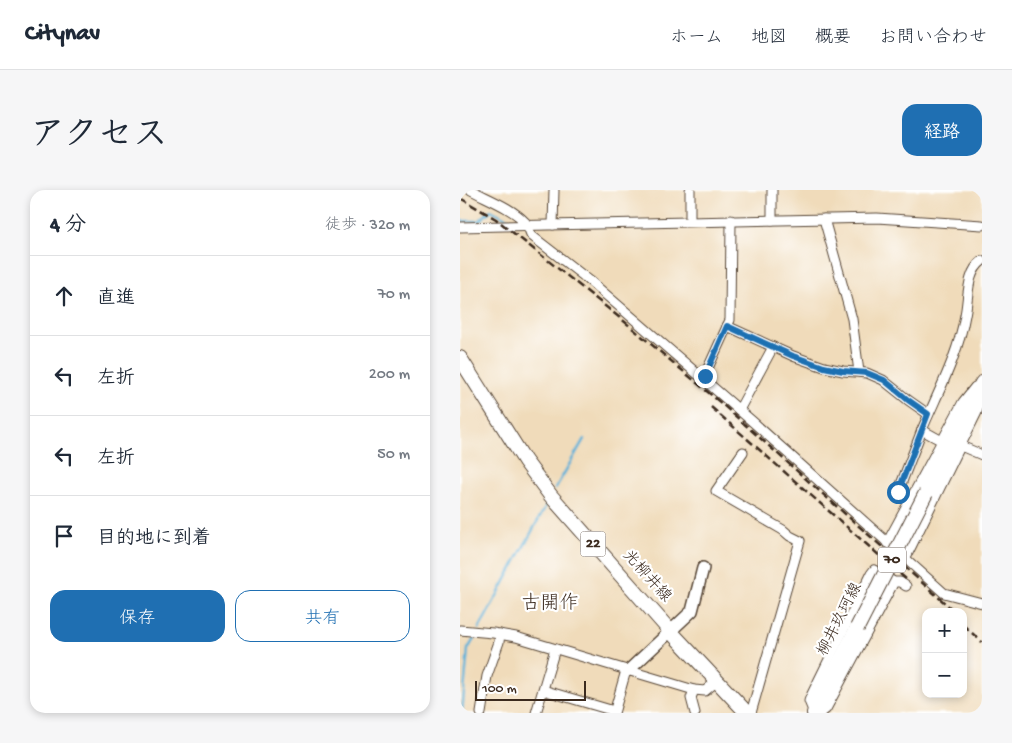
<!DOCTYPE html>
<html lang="ja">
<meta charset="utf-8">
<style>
body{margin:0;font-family:"Gochi Hand","Klee One",sans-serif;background:#f6f6f7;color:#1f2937}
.controls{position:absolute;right:15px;bottom:15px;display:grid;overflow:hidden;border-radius:10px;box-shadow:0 2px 8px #0003}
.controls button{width:45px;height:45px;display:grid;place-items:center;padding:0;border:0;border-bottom:1px solid #e0e1e3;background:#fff;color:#1f2937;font:25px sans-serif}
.scale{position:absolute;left:15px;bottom:12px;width:111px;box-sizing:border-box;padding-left:5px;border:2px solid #3b2a1e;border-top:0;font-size:14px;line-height:18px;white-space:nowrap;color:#3b2a1e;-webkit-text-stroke:4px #fff;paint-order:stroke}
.stop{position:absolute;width:15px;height:15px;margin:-11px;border:4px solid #1f6fb2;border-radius:50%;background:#fff}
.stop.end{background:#1f6fb2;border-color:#fff;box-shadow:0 1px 5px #0008}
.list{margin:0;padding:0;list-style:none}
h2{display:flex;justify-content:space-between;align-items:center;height:65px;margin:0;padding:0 20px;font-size:21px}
h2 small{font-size:16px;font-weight:400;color:#747a83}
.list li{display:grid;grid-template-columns:32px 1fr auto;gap:15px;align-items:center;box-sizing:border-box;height:80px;padding:0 20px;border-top:1px solid #e0e1e3}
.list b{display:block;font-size:19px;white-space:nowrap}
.list em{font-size:16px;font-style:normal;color:#747a83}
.actions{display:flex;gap:10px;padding:15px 20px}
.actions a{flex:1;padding:11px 0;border:1px solid #1f6fb2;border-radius:15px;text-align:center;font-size:18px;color:#1f6fb2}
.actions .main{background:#1f6fb2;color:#fff}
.icon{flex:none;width:28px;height:28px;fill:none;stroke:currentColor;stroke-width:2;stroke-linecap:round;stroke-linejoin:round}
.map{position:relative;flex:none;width:522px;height:523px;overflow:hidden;border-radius:15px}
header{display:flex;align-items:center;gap:30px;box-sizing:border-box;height:70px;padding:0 25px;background:#fff;border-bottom:1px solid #e0e1e3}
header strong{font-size:24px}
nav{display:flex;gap:28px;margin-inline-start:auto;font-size:18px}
.intro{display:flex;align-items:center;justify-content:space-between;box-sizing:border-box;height:120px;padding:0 30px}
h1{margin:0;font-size:35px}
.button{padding:12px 22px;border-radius:15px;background:#1f6fb2;color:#fff;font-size:18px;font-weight:700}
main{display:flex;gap:30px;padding:0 30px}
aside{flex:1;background:#fff;border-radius:15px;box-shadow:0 2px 8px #0003}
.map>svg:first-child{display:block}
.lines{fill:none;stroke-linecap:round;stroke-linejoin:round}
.stream{stroke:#5bb1d8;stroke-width:2.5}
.street-casing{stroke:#564535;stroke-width:11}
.secondary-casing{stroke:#564535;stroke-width:14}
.primary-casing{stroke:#564535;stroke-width:16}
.street{stroke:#fff;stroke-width:9}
.secondary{stroke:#fff;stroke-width:11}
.primary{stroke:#fff;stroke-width:14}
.rail{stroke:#3b2a1e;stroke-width:2.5;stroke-dasharray:8 4;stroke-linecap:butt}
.primary-bridge-casing{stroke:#564535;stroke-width:16;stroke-linecap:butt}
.primary-bridge{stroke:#fff;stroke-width:14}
.route{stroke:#1f6fb2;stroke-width:6}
.labels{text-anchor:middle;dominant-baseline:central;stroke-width:4.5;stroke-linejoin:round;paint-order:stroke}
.shield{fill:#fff;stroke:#766a62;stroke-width:1}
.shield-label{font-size:15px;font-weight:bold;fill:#3b2a1e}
.street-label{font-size:16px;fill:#3b2a1e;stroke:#fff}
.quarter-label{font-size:19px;fill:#3b2a1e;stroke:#fff}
</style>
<header>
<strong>Citynav</strong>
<nav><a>ホーム</a><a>地図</a><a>概要</a><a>お問い合わせ</a></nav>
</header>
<div class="intro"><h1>アクセス</h1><a class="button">経路</a></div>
<main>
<aside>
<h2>4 分<small>徒歩 · 320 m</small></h2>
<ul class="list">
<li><svg class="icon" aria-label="ahead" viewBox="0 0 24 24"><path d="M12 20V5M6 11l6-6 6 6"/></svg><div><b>直進</b></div><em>70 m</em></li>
<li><svg class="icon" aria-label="left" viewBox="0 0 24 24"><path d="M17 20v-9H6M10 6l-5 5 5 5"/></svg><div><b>左折</b></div><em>200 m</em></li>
<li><svg class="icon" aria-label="left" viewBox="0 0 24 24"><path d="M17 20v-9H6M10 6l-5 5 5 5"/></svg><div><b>左折</b></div><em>50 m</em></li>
<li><svg class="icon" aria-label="arrive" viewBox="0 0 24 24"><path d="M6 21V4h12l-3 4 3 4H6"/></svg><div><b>目的地に到着</b></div></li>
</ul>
<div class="actions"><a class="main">保存</a><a>共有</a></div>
</aside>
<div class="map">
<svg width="522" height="523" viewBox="0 0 522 523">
<rect width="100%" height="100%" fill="#fff"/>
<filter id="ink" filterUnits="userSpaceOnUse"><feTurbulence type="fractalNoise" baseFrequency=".02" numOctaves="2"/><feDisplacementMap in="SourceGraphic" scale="10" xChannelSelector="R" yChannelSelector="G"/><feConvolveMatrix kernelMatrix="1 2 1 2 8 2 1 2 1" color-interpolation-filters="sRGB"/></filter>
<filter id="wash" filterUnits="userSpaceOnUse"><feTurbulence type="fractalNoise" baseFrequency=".0096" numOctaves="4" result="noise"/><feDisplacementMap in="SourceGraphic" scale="20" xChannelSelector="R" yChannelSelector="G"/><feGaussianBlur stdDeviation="1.12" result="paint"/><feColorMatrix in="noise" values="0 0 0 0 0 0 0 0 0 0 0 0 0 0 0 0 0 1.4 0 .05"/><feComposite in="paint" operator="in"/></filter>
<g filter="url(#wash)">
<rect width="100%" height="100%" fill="#f0dbba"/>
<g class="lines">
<g class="stream">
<path d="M0 31H19L31 20 50 30"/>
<path d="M95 299 124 249"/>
<path d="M19 439 89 310"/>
<path d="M2 523 8 459 17 444"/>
</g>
</g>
</g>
<g filter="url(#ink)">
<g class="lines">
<g class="street-casing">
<g id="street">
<path d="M11 0C28 9 52 18 65 32 69 36 69 42 72 46L130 91 293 232 484 403 522 413"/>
<path d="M364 29 392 129 399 182"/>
<path d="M312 30V0"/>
<path d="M230 31V0"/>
<path d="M93 35 94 0"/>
<path d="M0 37 417 28 522 35"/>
<path d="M267 136 333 166 364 177 383 181 407 183 423 190 448 210 468 224"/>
<path d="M243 189 270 130 271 30"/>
<path d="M279 220 313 157"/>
<path d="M482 251 462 240C478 202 498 166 505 125 509 107 506 83 522 71"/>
<path d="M501 256 522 265"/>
<path d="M283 262 256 301 323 340 330 346 340 351 291 523"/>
<path d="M438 302 462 240"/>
<path d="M427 353 503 212 515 197"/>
<path d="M445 369 517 222 522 206"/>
<path d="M434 392 414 380 411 384 351 506 349 511 354 523 362 522 366 519 434 392H440L446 396"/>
<path d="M0 440 33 443 56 447 234 500 245 501 258 490"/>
<path d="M83 500 154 521"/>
<path d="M234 500 231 508 235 523"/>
<path d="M21 523 27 486 39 452 40 444"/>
<path d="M76 523 95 459"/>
<path d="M154 523 165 484 169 480"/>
</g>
</g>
<g class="secondary-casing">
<path id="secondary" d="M169 480 232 421 243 378"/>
</g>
<g class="primary-casing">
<g id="primary">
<path d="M0 168 65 271 91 306 211 442 287 523"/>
<path d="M466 303 522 193"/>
<path d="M354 523 397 438"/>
</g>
</g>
<use href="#street" class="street"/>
<use href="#secondary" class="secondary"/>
<use href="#primary" class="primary"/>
<g class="rail">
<path d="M0 8 36 29 165 132 262 214 495 422"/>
<path d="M251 217 447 390"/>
<path d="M503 435 522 452"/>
</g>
<g class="primary-bridge-casing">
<path id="primary-bridge" d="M397 438 466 303"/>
</g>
<use href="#primary-bridge" class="primary-bridge"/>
</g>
</g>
<g class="lines" filter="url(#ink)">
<path class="route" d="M245 186 267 136 333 166 364 177 383 181 407 183 424 190 448 210 468 224 438 302"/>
</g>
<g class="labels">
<g class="shield">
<rect x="120.5" y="341.5" width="25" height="25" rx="4"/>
<rect x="418" y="357.5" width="28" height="25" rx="4"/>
</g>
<g class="shield-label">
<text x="133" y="354">22</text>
<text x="432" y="370">70</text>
</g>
<g class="street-label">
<text transform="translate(186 387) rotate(48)">光柳井線</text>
<text transform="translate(381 430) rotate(-63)">柳井玖珂線</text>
</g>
<g class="quarter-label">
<text x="90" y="414">古開作</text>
</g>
</g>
</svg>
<div class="controls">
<button>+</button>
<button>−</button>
</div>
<div class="scale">100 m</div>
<div class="stop" style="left:438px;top:302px"></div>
<div class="stop end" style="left:245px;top:186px"></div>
</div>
</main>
